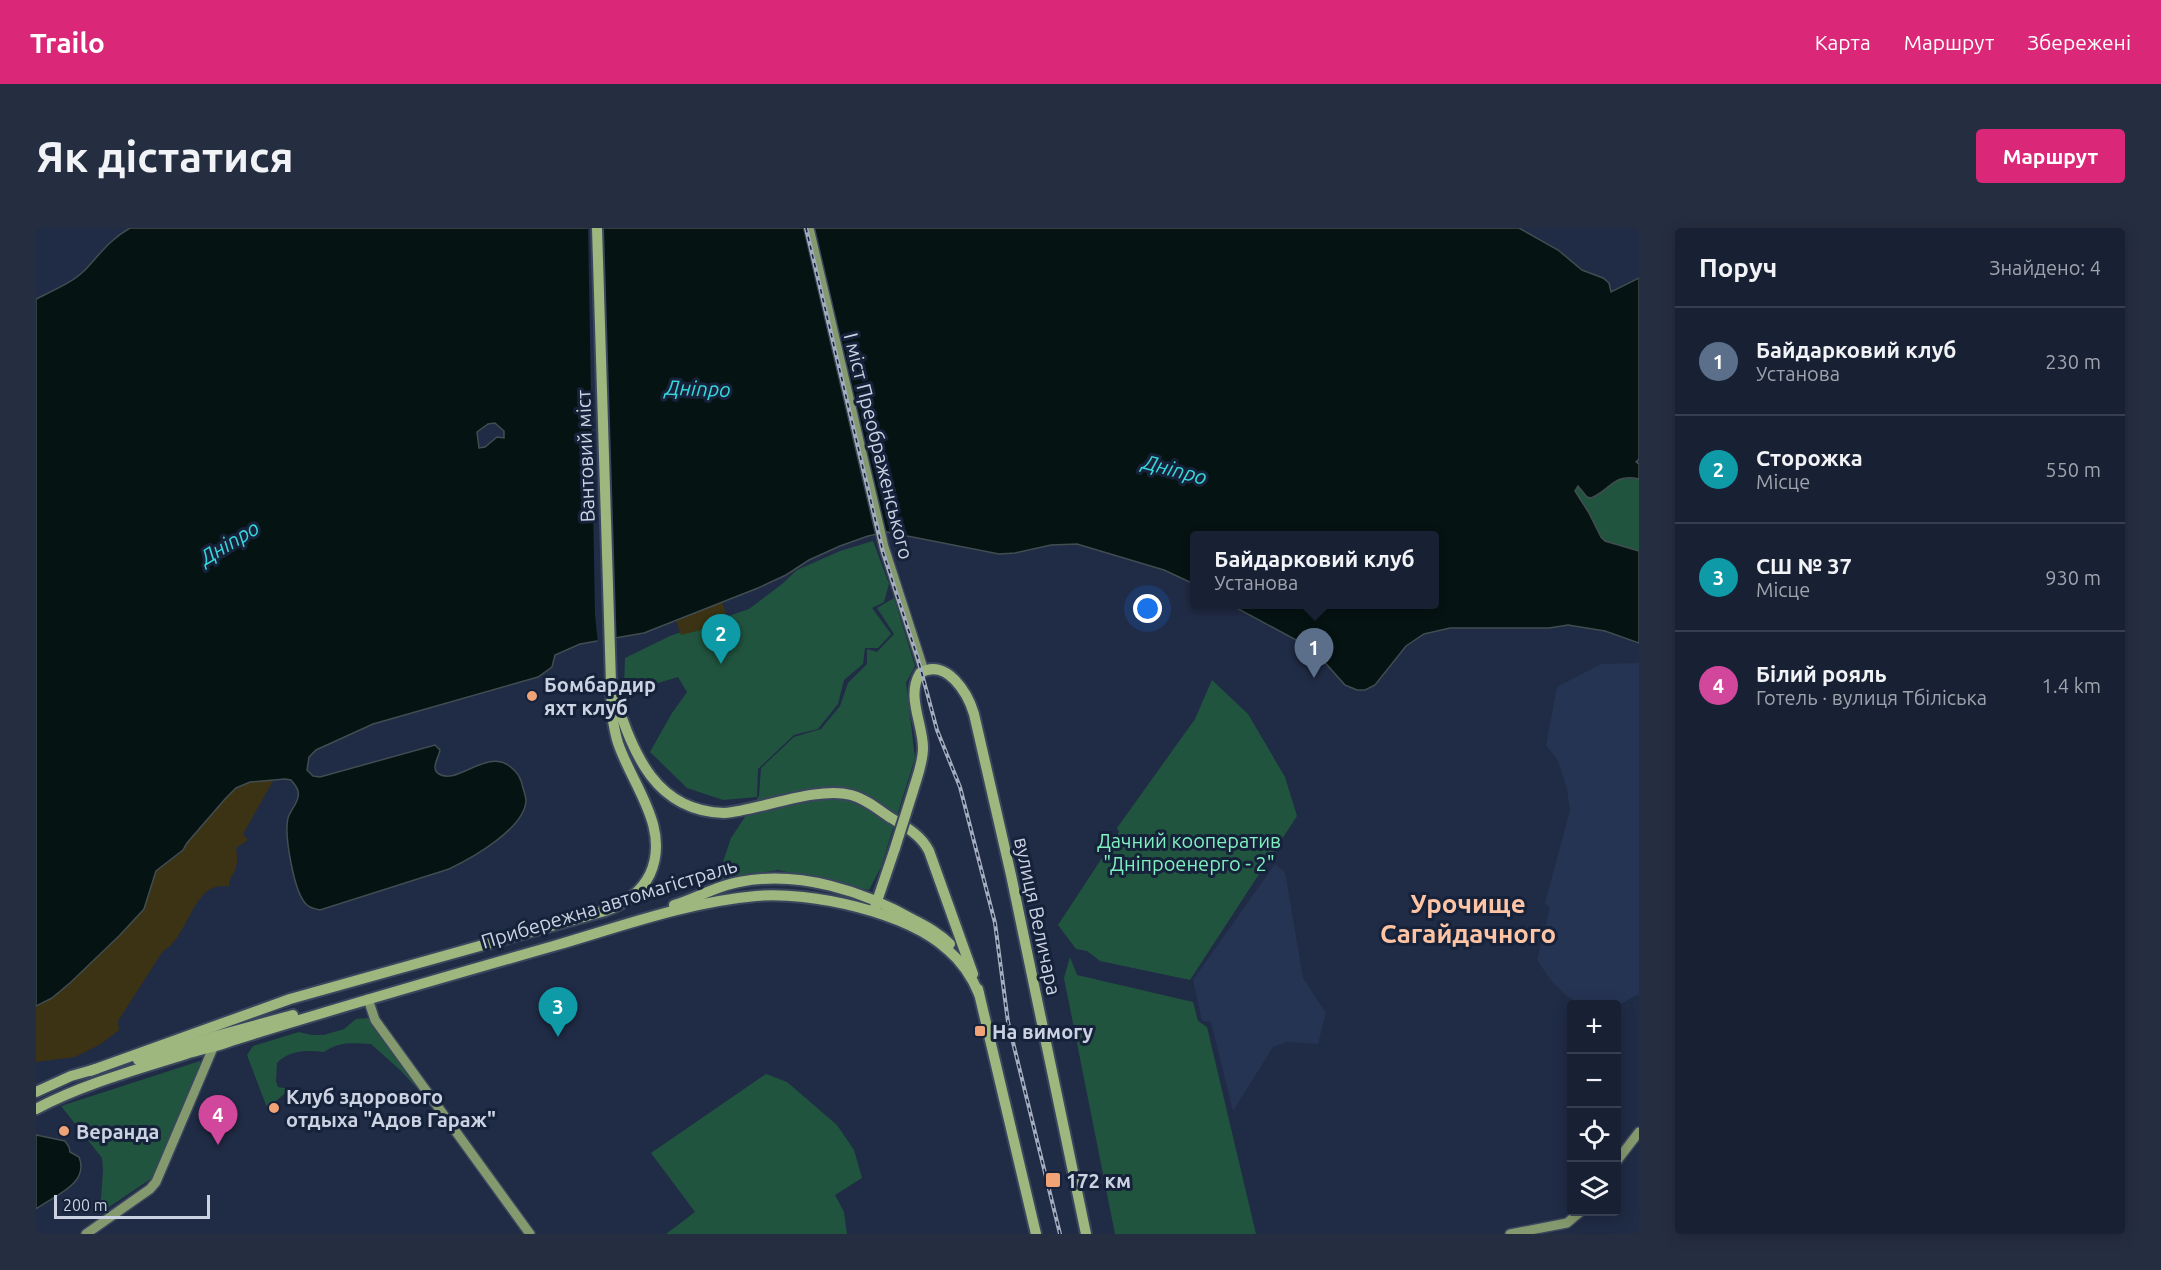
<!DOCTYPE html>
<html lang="uk">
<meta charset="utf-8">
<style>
body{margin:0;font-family:Ubuntu,sans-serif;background:#252d40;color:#f1f3f6}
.controls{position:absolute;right:18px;bottom:18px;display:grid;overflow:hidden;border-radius:6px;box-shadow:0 3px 15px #0003}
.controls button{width:54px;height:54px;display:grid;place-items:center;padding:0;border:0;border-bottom:2px solid #363e4f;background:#182034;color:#f1f3f6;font:30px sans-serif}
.scale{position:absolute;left:18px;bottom:15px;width:156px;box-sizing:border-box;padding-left:6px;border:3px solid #cbd3e3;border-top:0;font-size:16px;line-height:21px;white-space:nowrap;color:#cbd3e3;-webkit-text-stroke:4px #16213a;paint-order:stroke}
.you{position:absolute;left:1112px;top:381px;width:21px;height:21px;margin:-15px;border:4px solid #fff;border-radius:50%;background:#1a73e8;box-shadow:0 0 0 9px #1a73e833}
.badge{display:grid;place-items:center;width:39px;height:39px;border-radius:50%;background:#db2777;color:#fff;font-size:20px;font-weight:700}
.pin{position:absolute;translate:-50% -50px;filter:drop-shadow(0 2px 3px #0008)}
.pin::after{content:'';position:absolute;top:32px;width:21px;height:18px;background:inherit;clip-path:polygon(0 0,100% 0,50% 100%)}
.popup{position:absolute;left:1154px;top:303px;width:249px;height:78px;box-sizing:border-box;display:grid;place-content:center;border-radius:6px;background:#182034;filter:drop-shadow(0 2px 4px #0005);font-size:20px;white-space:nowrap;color:#9fa3ac}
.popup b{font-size:22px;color:#f1f3f6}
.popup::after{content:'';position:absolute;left:50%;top:100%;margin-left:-12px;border:12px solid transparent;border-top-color:#182034}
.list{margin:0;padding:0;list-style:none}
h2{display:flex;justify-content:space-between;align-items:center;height:78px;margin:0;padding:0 24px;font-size:26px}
h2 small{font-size:20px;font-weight:400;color:#9fa3ac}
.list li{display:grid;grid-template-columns:39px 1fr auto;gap:18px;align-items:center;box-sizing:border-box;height:108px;padding:0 24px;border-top:2px solid #363e4f}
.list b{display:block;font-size:22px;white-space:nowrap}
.list p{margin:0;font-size:20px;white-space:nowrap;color:#9fa3ac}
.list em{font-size:20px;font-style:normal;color:#9fa3ac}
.icon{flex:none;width:33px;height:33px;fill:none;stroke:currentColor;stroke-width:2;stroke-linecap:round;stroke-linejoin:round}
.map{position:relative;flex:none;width:1603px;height:1006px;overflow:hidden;border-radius:6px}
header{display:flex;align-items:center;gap:36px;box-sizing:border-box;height:84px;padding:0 30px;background:#db2777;color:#fff}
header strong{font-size:28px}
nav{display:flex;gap:33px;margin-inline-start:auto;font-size:21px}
.intro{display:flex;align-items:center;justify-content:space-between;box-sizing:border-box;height:144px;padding:0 36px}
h1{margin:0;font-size:42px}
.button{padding:15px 27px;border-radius:6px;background:#db2777;color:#fff;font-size:21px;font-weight:700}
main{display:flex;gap:36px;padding:0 36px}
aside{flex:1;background:#182034;border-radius:6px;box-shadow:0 3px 15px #0003}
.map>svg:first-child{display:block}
.built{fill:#263453}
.green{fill:#21543f}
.sand{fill:#3b3313}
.water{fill:#061313;stroke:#414d51;stroke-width:1.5;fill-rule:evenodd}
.pier{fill:#202b45}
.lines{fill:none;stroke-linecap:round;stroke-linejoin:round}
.secondary-casing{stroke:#3b465e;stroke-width:12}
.primary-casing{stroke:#3b465e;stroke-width:14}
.secondary{stroke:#85996e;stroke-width:9}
.primary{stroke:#9db77f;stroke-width:10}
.rail-casing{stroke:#a4acbf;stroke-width:4}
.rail{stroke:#16213a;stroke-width:1.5;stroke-dasharray:4.5;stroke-linecap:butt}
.primary-bridge-casing{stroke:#3b465e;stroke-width:14;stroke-linecap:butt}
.primary-bridge{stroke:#9db77f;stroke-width:10}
.poi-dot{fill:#efa377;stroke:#16213a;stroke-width:2}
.labels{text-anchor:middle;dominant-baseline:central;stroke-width:6;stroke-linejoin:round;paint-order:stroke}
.street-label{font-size:20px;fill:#cbd3e3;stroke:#16213a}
.poi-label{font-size:20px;font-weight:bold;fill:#cbd3e3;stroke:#16213a;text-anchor:start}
.park-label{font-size:20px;fill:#7ef0bf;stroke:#16213a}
.water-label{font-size:21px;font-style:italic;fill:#37d8dd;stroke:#16213a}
.district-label{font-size:26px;font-weight:bold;fill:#fec4a4;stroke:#16213a}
</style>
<header>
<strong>Trailo</strong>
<nav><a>Карта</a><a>Маршрут</a><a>Збережені</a></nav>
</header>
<div class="intro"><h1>Як дістатися</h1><a class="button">Маршрут</a></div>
<main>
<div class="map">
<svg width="1603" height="1006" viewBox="0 0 1603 1006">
<rect width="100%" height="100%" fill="#202b45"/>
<g class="built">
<path d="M1603 435V766L1581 778 1580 776H1544L1531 768 1514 751 1501 732 1514 680 1509 675 1534 582 1531 561 1522 533 1510 517 1521 459 1565 436Z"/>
<path d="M1239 636 1249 644 1267 750 1290 785 1282 816 1251 814 1237 819 1197 883 1175 794 1166 793 1157 752Z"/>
</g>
<g class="green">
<path d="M1585 250 1603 251V323L1569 313 1565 309 1553 285 1539 263 1542 258 1551 269C1564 268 1573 255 1585 250Z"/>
<path d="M837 313 853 356 848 374 836 380 855 406 842 420H829L827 436 808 452 802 476 782 501 758 507 722 541 721 569 687 572 651 560 614 524 636 485 651 464 642 449 602 461 588 460 589 430 634 408 713 381 746 356 761 342 804 323Z"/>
<path d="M858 370 879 438 870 455 879 530 845 639 833 662 742 642 681 652 695 610 723 568 725 540 758 509 785 501 804 478 812 455 831 436V421L841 424 858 406 841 380Z"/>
<path d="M1176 452 1212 486 1249 549 1261 588 1154 752 1064 733 1051 723 1040 721 1022 697 1083 604 1081 600 1159 491Z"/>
<path d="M1034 729 1041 747 1157 774 1162 793 1171 799 1220 1006H1079L1028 750Z"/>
<path d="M332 790 338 793 383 858 381 860 364 842 335 816C318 815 302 813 288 824 271 822 253 822 241 835L240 853 242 859 254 861 233 879 230 877 211 827 217 818 263 804 276 807H288L308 801 320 791Z"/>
<path d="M164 833V844L116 950 64 985 67 942 66 930 25 878Z"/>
<path d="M730 846 751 854 801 897 818 922 826 950 799 967 808 984 811 1006H630L659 984 615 925Z"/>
</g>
<g class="sand">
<path d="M686 374 691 389 685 399 673 400 645 407 640 393Z"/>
<path d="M237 553 207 606 212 612 200 620C201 627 202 635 199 642 196 649 193 650 193 658 189 658 183 658 179 659 155 667 150 711 127 723L82 793 83 802 65 816 39 829 0 834V778L16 770 35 754 84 707 108 681 120 643 144 626 151 615C167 596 189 562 213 555 220 553 229 553 237 553Z"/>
</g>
<g class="water">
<path d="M94 0H1483L1522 22 1546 42 1567 50 1573 55 1575 64 1603 50V231L1600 234 1603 236V251C1577 245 1575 262 1555 270L1551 269 1542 258 1539 263 1553 285 1565 309 1569 313 1603 323V415L1569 403 1532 397 1513 400H1414L1388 406 1370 418 1339 457 1329 462H1321L1309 457 1277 421 1195 377 1398 376V308H1158V356L1128 342 1041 316 1015 317 979 325 963 326 851 304 832 308 804 318 773 332 750 347 722 360 608 405 544 416 519 427 516 439 502 449 337 496 280 522 273 529 271 542 277 548 284 549 399 517 404 522C403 529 394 541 403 546 423 558 454 515 479 543 483 547 486 555 487 560 488 563 490 569 490 573 488 601 436 630 413 641L284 682C279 681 274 680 271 677 258 666 248 607 252 590 254 583 261 576 262 569 264 562 259 557 255 552L249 551 214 554 200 560 189 571 151 615 147 622 120 643 108 681 84 707 35 754 16 770 0 778V71C16 63 36 55 49 42 65 25 73 12 94 0ZM459 195 468 203V210L461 209 449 219 443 220 441 204 452 196Z"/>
<path d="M0 907 29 913 33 919 34 924 43 929C54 956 17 968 0 981Z"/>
</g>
<path class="pier" d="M552 0H566L577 413 562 416 559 387Z"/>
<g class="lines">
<g class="secondary-casing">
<g id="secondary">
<path d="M773 0 848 319 888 443"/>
<path d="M332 771 339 792 494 1006"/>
<path d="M1580 934 1603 904"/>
<path d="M50 1006 114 961 120 954 177 820"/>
<path d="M1474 1006 1531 995 1544 984"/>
</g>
</g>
<g class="primary-casing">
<g id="primary">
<path d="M579 470C598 526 619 583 688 585 724 582 781 558 815 567 830 571 843 582 855 590 870 599 885 607 893 623L937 746"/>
<path d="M877 563C881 549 887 535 887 520 887 496 870 468 884 445 911 429 932 466 938 486L975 647 1050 1006"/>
<path d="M638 677C659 671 680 658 703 654 763 642 828 663 880 693 893 700 904 706 914 716"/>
<path d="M839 679 859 620"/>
<path d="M942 761 1000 1006"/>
<path d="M102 832 131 825 180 808 257 787"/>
<path d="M54 843 254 771 569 683C588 676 605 665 614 646 635 600 596 557 582 515 579 506 578 497 576 488L561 0"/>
<path d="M0 864 35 848 60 841"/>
<path d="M0 881C47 856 100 842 150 826 165 821 180 819 195 813 303 779 412 748 521 717 586 698 652 674 720 668 774 663 871 684 912 722 926 734 936 749 943 766"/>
</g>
</g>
<use href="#secondary" class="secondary"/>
<use href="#primary" class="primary"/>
<g class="rail-casing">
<path id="rail" d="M770 0 847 324 882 431 901 502 924 559 959 695 972 794 1024 1006"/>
</g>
<use href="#rail" class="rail"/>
<g class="primary-bridge-casing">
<path id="primary-bridge" d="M859 620 877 563"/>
</g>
<use href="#primary-bridge" class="primary-bridge"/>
</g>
<g class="poi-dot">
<circle cx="496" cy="468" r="6"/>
<rect x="938" y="797" width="12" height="12" rx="3"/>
<circle cx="238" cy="880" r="6"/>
<circle cx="28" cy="903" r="6"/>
<rect x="1009" y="944" width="16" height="16" rx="3"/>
</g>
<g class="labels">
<g class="street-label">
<text transform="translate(843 218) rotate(76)">I міст Преображенського</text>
<text transform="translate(549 228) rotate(-92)">Вантовий міст</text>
<text transform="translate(573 675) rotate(-17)">Прибережна автомагістраль</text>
<text transform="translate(1002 688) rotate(78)">вулиця Величара</text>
</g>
<g class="poi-label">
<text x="508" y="456">Бомбардир<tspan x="508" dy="23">яхт клуб</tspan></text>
<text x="956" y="803">На вимогу</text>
<text x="250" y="868">Клуб здорового<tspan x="250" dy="23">отдыха "Адов Гараж"</tspan></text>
<text x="40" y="903">Веранда</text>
<text x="1030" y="952">172 км</text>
</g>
<g class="park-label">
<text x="1153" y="612">Дачний кооператив<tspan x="1153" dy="23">"Дніпроенерго - 2"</tspan></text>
</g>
<g class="water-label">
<text transform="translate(662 160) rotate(2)">Дніпро</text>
<text transform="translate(1139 241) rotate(15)">Дніпро</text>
<text transform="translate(193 314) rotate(-31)">Дніпро</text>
</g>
<g class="district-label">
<text x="1432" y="675">Урочище<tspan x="1432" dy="30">Сагайдачного</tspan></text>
</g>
</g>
</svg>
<div class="controls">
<button>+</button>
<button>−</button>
<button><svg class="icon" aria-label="locate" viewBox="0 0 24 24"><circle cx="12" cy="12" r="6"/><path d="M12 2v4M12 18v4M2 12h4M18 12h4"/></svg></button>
<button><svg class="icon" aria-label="layers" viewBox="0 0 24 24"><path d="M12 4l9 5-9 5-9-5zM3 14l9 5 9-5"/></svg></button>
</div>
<div class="scale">200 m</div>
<div class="you"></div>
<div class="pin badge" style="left:1278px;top:450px;background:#5c6f8a">1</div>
<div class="popup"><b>Байдарковий клуб</b>Установа</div>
<div class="pin badge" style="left:685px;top:436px;background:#0f9aa8">2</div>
<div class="pin badge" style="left:522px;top:809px;background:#0f9aa8">3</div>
<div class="pin badge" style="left:182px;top:917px;background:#d1479c">4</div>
</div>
<aside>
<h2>Поруч<small>Знайдено: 4</small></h2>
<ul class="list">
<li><span class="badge" style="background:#5c6f8a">1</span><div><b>Байдарковий клуб</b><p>Установа</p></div><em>230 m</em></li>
<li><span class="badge" style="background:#0f9aa8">2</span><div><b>Сторожка</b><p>Місце</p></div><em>550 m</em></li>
<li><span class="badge" style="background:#0f9aa8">3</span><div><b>СШ № 37</b><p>Місце</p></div><em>930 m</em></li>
<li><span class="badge" style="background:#d1479c">4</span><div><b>Білий рояль</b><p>Готель · вулиця Тбіліська</p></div><em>1.4 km</em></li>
</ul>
</aside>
</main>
